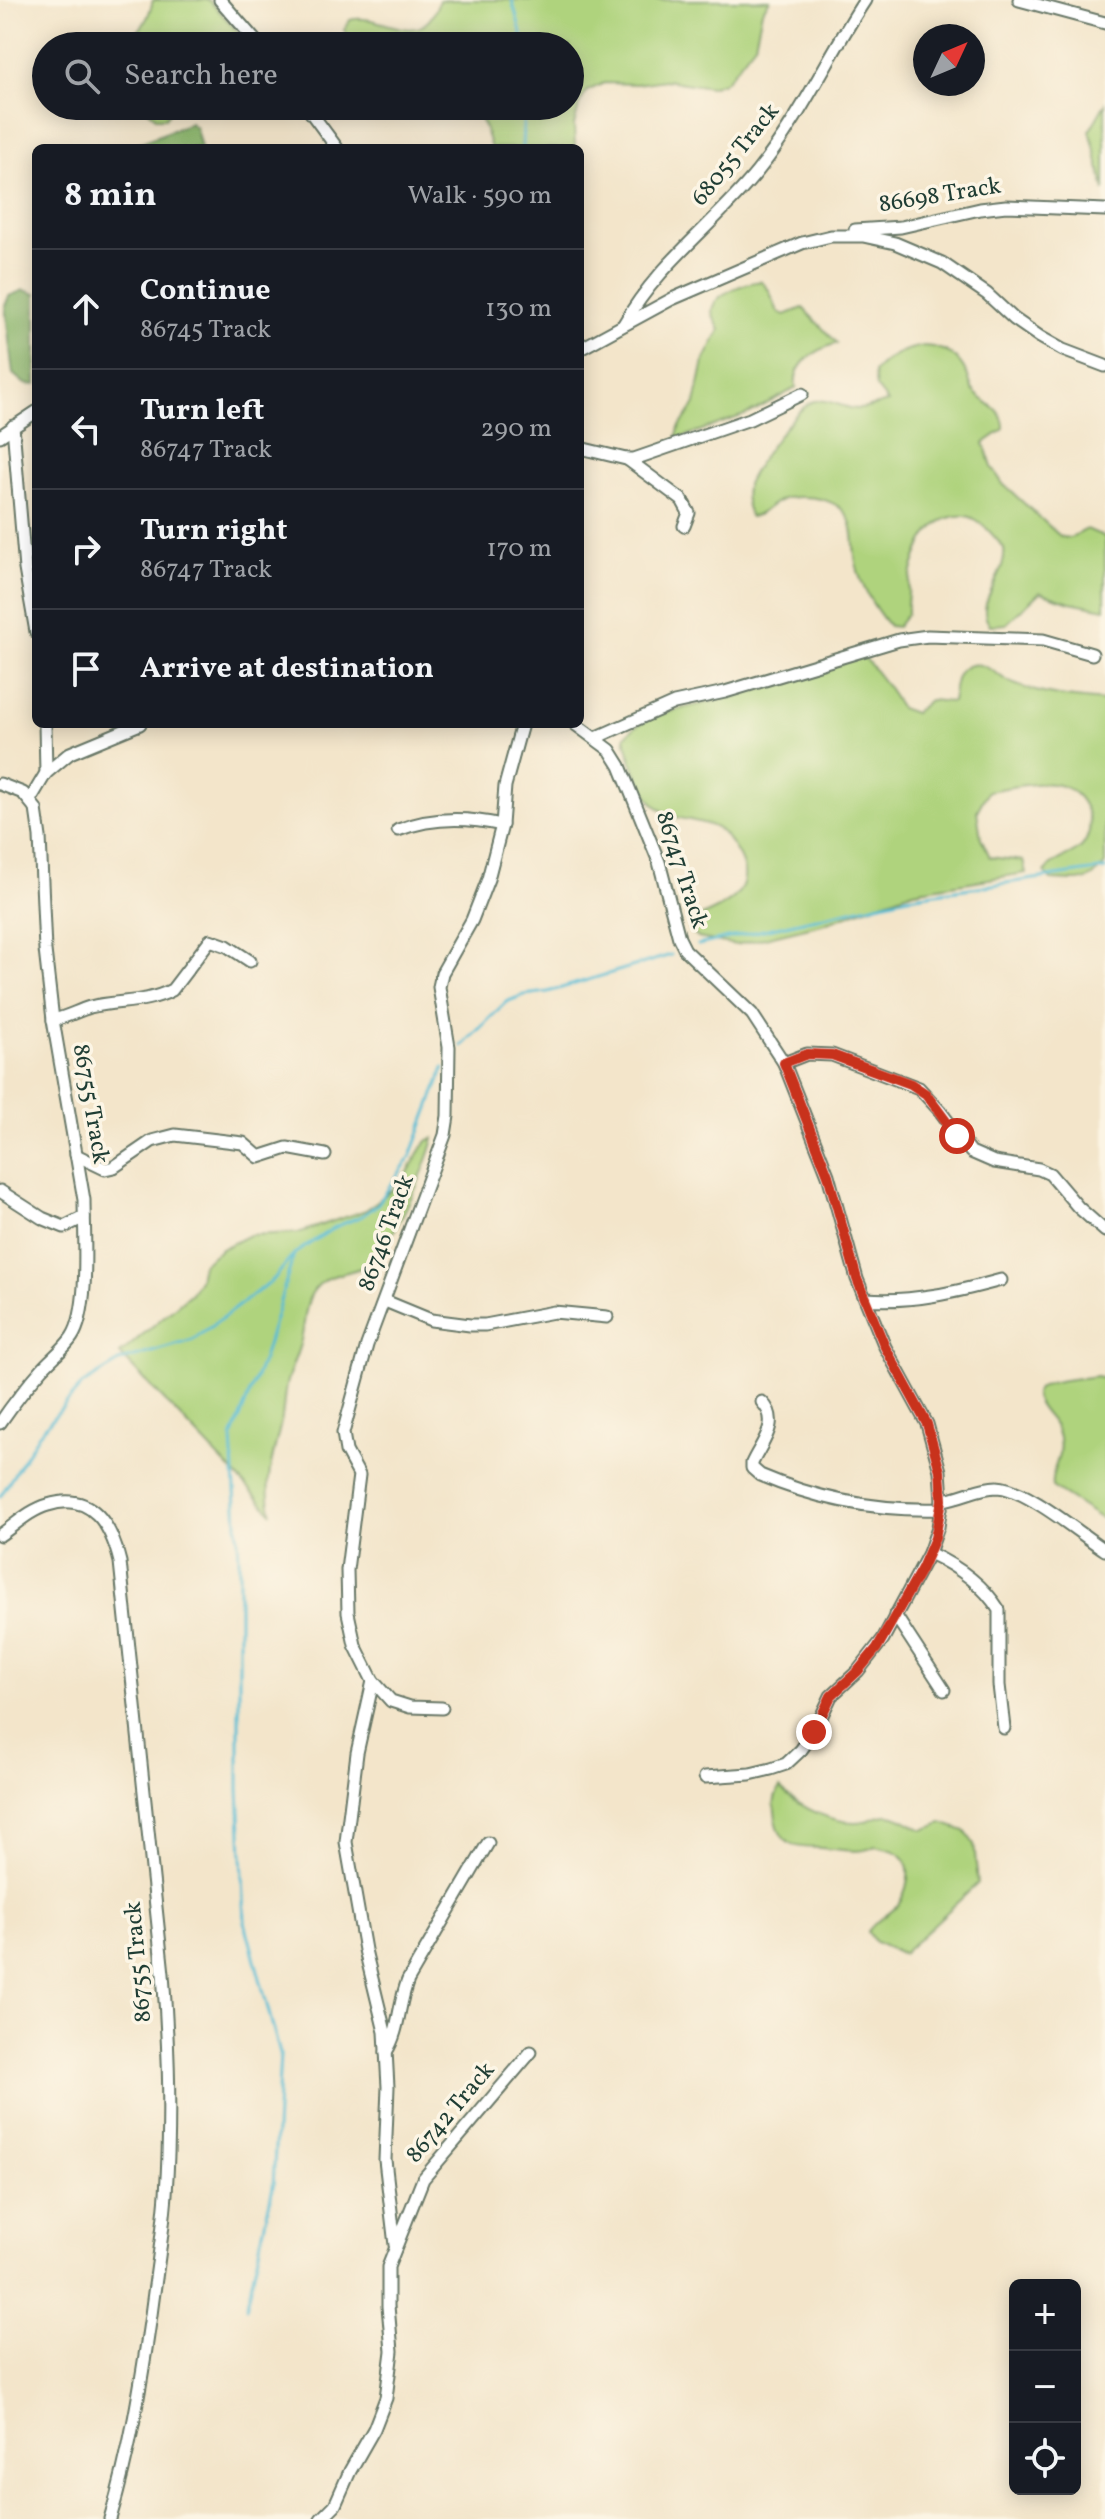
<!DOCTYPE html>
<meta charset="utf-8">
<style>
body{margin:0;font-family:Vollkorn,serif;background:#242831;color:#f1f3f6}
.controls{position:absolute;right:24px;bottom:24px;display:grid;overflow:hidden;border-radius:12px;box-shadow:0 4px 20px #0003}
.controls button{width:72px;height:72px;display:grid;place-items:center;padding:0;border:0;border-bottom:2px solid #363941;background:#171b24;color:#f1f3f6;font:40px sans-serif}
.compass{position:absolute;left:913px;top:24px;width:72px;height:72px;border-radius:50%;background:#171b24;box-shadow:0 4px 20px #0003;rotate:46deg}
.stop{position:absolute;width:24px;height:24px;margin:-18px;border:6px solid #c8321e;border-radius:50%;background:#fff}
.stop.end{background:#c8321e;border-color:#fff;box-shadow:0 2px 8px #0008}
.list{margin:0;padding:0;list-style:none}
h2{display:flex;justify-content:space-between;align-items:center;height:104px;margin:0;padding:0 32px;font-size:34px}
h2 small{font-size:26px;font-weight:400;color:#9ea1a6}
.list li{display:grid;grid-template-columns:52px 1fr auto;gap:24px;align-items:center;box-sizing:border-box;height:120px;padding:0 32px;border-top:2px solid #363941}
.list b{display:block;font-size:30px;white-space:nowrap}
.list p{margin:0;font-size:26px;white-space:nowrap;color:#9ea1a6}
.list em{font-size:26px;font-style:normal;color:#9ea1a6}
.icon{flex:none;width:44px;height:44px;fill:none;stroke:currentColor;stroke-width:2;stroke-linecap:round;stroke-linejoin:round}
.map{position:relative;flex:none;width:1105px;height:2519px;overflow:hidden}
.search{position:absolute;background:#171b24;box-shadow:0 4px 20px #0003;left:32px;top:32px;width:552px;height:88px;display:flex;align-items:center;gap:20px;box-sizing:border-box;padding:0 28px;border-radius:44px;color:#9ea1a6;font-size:30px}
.panel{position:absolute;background:#171b24;box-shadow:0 4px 20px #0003;left:32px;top:144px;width:552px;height:584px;border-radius:12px}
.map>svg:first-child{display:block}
.green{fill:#afd37d;stroke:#678858;stroke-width:2}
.forest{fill:#8bb56c;stroke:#557950;stroke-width:2}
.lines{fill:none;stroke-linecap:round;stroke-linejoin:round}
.stream{stroke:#56bcd4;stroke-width:3}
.minor-casing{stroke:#697868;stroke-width:15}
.minor{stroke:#fff;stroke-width:11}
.route{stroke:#c8321e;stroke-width:10}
.labels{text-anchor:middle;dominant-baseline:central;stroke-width:7;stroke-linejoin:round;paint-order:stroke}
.street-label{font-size:24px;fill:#1f3d34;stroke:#fcf5e5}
</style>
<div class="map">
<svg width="1105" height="2519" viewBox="0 0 1105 2519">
<rect width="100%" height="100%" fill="#fcf5e5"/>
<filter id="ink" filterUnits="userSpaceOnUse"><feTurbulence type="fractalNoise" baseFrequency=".0125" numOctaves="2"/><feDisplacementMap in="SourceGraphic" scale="16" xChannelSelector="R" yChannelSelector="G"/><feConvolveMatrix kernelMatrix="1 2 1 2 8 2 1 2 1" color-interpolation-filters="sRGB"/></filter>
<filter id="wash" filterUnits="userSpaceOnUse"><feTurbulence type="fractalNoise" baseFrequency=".006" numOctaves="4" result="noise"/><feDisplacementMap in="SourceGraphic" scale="32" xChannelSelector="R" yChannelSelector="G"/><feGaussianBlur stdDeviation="1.8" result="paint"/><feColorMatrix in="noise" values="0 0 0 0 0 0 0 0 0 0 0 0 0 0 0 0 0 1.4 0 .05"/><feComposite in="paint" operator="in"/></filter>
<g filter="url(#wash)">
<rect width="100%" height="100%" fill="#f3e5ca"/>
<g class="green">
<path d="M153 0H209L251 46H103L107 37C137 39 146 29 153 0Z"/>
<path d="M439 0H770L762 11 755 44 726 81 710 87 665 80 636 84 604 83 587 91 580 103 574 125 575 148H491L484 126 472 106H570V46H354L344 30 350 20C381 11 423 56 439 0Z"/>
<path d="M1105 104V191L1090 130Z"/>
<path d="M143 106H174L165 118H157Z"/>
<path d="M761 281 769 290 778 312 785 315 803 308 837 343C817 350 792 362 796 388L750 413 680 438 677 436 679 428 695 404 704 361 720 330C718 325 712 316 712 311 714 292 747 283 761 281Z"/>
<path d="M924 346C942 347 957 354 966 372 969 377 970 385 973 390 983 404 1005 408 1004 429L984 443 992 467 1003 484 1061 537 1070 538 1087 529 1105 537V609L1070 602 1040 592 1006 624 990 625C972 604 1008 576 1004 548 995 538 981 518 966 516 920 511 906 581 907 614L897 627 889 626C875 609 862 589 857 567 853 553 855 538 851 524 843 498 810 495 787 498 772 500 764 516 750 517 747 507 744 498 746 487 751 470 798 404 815 401 829 398 844 409 858 409 867 409 879 404 888 402L876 387 874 372C887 356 904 349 924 346Z"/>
<path d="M858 658H865L889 689 900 708 914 713 929 700 952 702C954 692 954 674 964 668 983 656 998 678 1014 684 1043 696 1074 698 1105 701V864C1089 886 1076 881 1051 880L1045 873C1054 855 1078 858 1086 840 1092 828 1090 816 1084 805 1066 770 1019 787 988 791L977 811 981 838 990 857 1023 861 1026 873 914 891 822 924 736 945 698 938 690 930 694 919C725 907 761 891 736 851 731 843 725 833 716 828 693 816 675 824 654 804 642 791 628 754 625 737 644 710 714 703 745 694 783 683 820 670 858 658Z"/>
<path d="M434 1138C428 1166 390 1252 365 1266 345 1276 326 1271 312 1293 304 1305 305 1326 301 1340 298 1354 291 1367 287 1381 284 1392 284 1405 282 1417 276 1450 262 1479 272 1513L120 1354 191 1293 199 1280 202 1264 221 1249 249 1235 298 1233 366 1210 403 1181 423 1146 428 1140Z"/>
<path d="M1096 1376 1105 1378V1521L1052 1487C1049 1471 1063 1460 1059 1438 1056 1422 1044 1416 1037 1402 1023 1378 1084 1379 1096 1376Z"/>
<path d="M780 1788C800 1808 836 1826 865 1821 874 1820 879 1814 889 1815 902 1816 911 1825 923 1830L942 1823 965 1831 974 1844 978 1883 902 1954 875 1942 868 1932C874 1920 887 1917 896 1907 907 1893 915 1867 900 1854 893 1849 883 1848 875 1846 861 1854 846 1850 831 1849 801 1845 780 1855 775 1812 774 1802 774 1797 780 1788Z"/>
</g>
<g class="forest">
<path d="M190 123 196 128 201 148H127Z"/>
<path d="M24 290 36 294V385L25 384 13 374 5 306 9 296Z"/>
</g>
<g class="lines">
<g class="stream">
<path d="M512 0 525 46"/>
<path d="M522 148 524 106"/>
<path d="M698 945 908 897 1105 869"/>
<path d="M462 1046 506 1002 524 995 548 992 671 955"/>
<path d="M0 1497 39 1434 83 1384 121 1361 193 1340 274 1279 294 1254 335 1227 362 1216 377 1205 411 1156 444 1068"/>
<path d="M246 2308 273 2187 280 2054 245 1922 239 1789V1557L232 1438 263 1359 294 1254"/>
</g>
</g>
</g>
<g filter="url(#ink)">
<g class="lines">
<g class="minor-casing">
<g id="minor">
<path d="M220 0 260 46"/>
<path d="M1019 0 1105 23"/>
<path d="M306 106 337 148"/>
<path d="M855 230 901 227 980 209 1006 206 1105 210"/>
<path d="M624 324C658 264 714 225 757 172 800 119 828 56 865 0"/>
<path d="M580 349 672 299 802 243 831 236H863L895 243 942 263 987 294 1014 319 1040 337 1063 350 1105 366"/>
<path d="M13 426 25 569 36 632"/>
<path d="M0 436 36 412"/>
<path d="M580 448 626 459H634L750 419 802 394"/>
<path d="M627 459 682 500 689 513 684 526"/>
<path d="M575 724 610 750 620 766 659 862 679 938 685 950 752 1014 784 1063 828 1175 857 1279 885 1347 927 1424 940 1471 942 1500 938 1527 929 1553 883 1639 858 1671 831 1696 814 1732 801 1750 786 1764 771 1769 750 1774 705 1777"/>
<path d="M595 738 674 703 725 692 899 640 928 636 1043 640 1092 654"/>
<path d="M46 773 70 753 140 724"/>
<path d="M0 784 23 793 36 809 40 837 45 950 53 1020 84 1200C84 1234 90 1310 72 1337 64 1349 52 1358 42 1369 27 1386 13 1404 0 1423"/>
<path d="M30 800 46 773 45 724"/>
<path d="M398 830C433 816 467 817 502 825"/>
<path d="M53 1020C67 1017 77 1011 90 1007 119 1000 145 1004 172 990L210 940 227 946 250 961"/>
<path d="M784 1063 807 1054 832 1055 919 1088 940 1111 971 1152 994 1162 1039 1169 1050 1174 1078 1207 1105 1231"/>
<path d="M76 1155 105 1169 114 1167 152 1141 175 1135 243 1143 259 1157 287 1148 325 1155"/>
<path d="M0 1191 42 1218 64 1227 84 1217"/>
<path d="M866 1299C911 1303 957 1292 1001 1280"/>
<path d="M385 1301 431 1320 470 1325H485L554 1312 607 1317"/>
<path d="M762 1402C782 1422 761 1443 752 1463V1468L760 1475C818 1500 878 1511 941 1509"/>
<path d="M942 1500C961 1498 978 1487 997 1487 1026 1488 1080 1534 1105 1550"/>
<path d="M0 1535C15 1525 30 1510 48 1505 92 1491 111 1525 120 1562L163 1974C169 2047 171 2121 166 2194 163 2235 156 2275 151 2315 141 2385 130 2452 110 2519"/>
<path d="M929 1553C957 1566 983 1584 999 1610V1685L1004 1728"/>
<path d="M895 1615 944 1690"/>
<path d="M373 1681 357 1753 346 1842 365 1950 385 2032 388 2087 385 2160 395 2245"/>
<path d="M442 1708 410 1707 391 1701 373 1681 355 1645 348 1613 347 1570 359 1475 346 1451 343 1433 367 1345 445 1135 448 1116 449 1047 439 987 442 973 472 920 488 879 502 825 505 786 522 724"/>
<path d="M386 2052C400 2030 398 2004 408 1980L488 1843"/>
<path d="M321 2519 335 2505 350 2471 374 2429 386 2398 392 2351 388 2306V2267L423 2179 531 2052"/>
</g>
</g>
<use href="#minor" class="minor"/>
</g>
</g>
<g class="lines" filter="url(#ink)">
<path class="route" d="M814 1732 831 1696 858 1671 877 1648 922 1568 935 1538 942 1500 940 1471 927 1424 885 1347 857 1279 828 1175 784 1063 807 1054 832 1055 911 1084 926 1094 957 1136"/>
</g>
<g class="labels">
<g class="street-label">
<text transform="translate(736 155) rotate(-51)">68055 Track</text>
<text transform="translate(940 196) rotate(-9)">86698 Track</text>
<text transform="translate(681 870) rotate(72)">86747 Track</text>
<text transform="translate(90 1104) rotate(80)">86755 Track</text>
<text transform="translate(387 1233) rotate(-70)">86746 Track</text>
<text transform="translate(139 1962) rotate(-95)">86755 Track</text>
<text transform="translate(451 2113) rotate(-50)">86742 Track</text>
</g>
</g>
</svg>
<div class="controls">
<button>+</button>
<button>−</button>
<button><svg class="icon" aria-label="locate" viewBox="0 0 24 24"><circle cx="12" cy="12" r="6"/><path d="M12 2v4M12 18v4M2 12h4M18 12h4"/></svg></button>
</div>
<svg class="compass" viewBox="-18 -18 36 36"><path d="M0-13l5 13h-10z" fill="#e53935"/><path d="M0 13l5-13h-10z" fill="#9ea1a6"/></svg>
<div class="stop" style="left:957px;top:1136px"></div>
<div class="stop end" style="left:814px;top:1732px"></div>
<div class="search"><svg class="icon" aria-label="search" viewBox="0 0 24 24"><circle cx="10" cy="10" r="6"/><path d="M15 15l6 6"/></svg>Search here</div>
<section class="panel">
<h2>8 min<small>Walk · 590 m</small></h2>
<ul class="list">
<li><svg class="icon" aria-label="ahead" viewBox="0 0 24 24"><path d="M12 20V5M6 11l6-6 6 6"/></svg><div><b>Continue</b><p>86745 Track</p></div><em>130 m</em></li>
<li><svg class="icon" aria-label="left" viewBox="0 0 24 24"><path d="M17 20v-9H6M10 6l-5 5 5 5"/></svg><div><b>Turn left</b><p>86747 Track</p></div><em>290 m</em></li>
<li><svg class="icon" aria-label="right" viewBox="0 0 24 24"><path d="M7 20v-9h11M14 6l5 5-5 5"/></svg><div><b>Turn right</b><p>86747 Track</p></div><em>170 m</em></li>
<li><svg class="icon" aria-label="arrive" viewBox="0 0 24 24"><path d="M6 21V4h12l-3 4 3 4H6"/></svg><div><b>Arrive at destination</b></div></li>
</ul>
</section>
</div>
